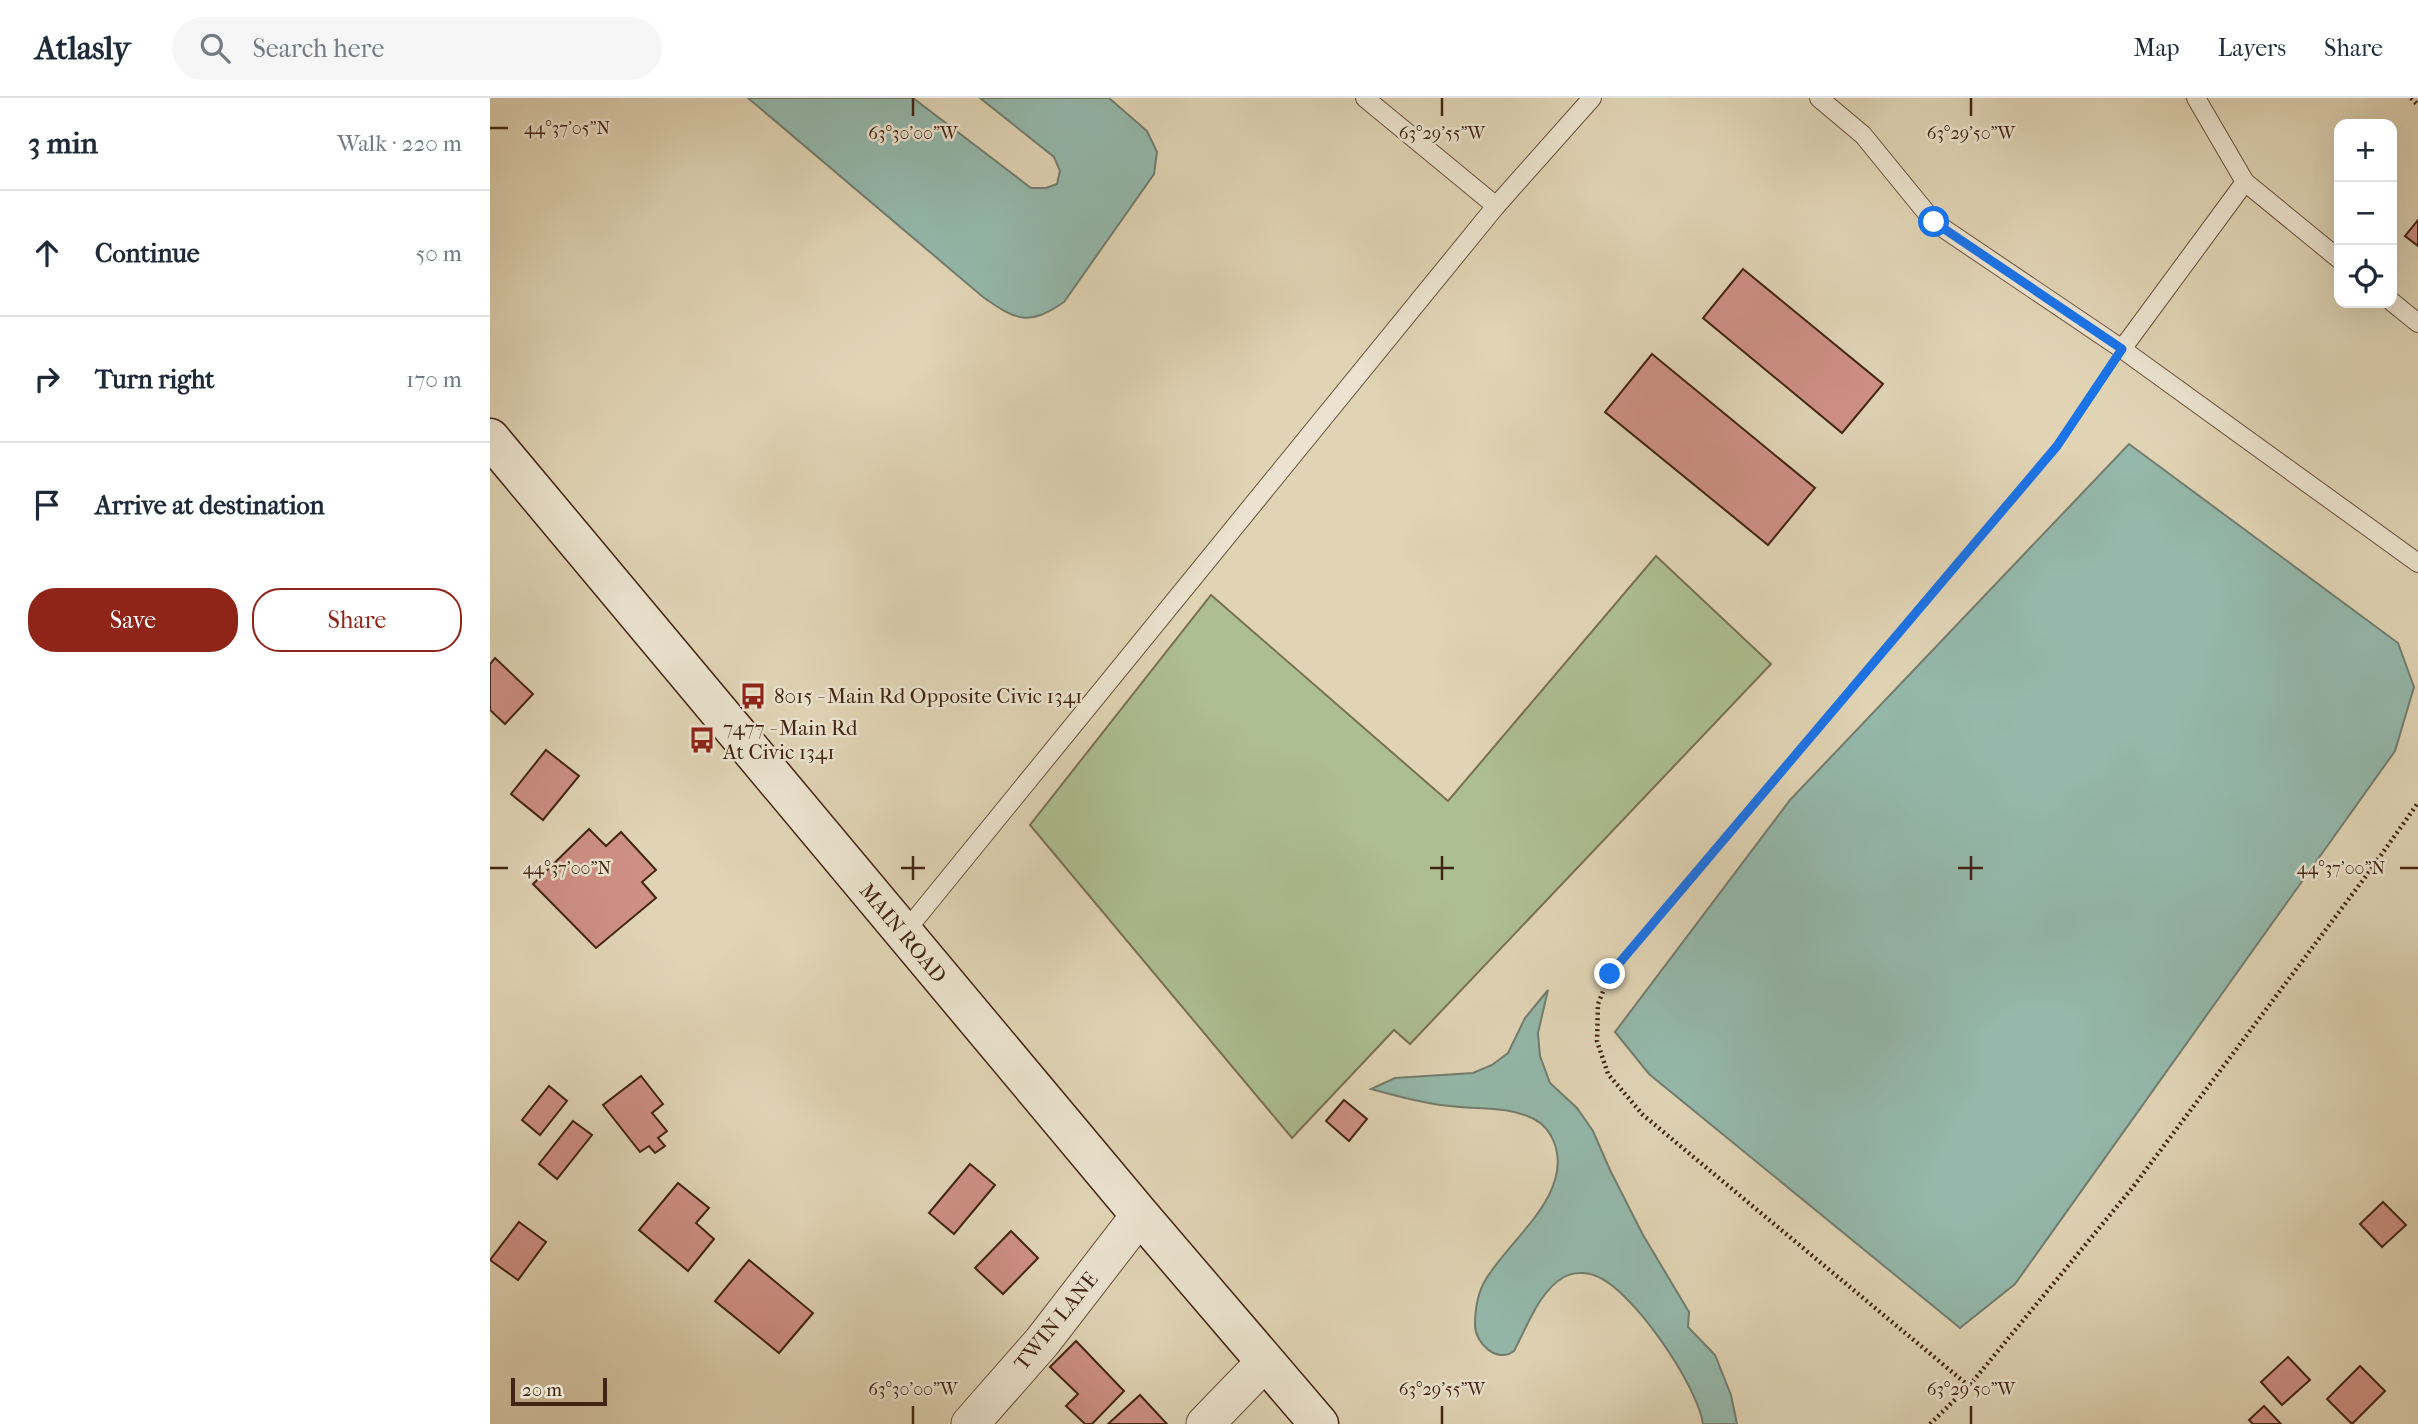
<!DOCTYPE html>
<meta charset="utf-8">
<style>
body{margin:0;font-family:"IM FELL French Canon",serif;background:#f6f6f7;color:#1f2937}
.controls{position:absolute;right:21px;top:21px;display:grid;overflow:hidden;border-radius:14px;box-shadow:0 7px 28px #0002}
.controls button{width:63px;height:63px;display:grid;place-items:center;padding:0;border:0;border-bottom:2px solid #e0e1e3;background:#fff;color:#1f2937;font:35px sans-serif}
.scale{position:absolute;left:21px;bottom:18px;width:96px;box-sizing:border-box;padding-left:7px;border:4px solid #422412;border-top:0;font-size:19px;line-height:24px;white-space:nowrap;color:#422412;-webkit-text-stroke:5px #ebe3cf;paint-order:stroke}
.stop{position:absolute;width:21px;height:21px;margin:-16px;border:5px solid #1a73e8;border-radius:50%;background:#fff}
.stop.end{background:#1a73e8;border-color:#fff;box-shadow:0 2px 7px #0008}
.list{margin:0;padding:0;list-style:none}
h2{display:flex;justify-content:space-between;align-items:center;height:91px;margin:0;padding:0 28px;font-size:30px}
h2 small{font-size:23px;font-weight:400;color:#747a83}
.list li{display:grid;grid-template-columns:46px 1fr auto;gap:21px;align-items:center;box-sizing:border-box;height:126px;padding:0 28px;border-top:2px solid #e0e1e3}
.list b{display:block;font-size:26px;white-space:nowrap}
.list em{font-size:23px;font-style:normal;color:#747a83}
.actions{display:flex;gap:14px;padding:21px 28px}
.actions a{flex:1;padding:16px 0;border:2px solid #8f2418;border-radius:28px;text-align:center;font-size:24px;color:#8f2418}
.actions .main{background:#8f2418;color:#fff}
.icon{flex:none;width:38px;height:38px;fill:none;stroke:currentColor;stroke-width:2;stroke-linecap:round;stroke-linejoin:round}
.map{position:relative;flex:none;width:1928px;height:1326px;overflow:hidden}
header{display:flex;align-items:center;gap:42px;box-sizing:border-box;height:98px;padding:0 35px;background:#fff;border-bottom:2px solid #e0e1e3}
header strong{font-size:33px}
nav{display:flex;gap:38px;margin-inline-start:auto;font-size:24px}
.search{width:490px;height:63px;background:#f6f6f7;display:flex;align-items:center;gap:18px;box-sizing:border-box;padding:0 24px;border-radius:38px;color:#747a83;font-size:26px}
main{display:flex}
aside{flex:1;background:#fff}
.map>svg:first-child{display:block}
.green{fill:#adbe91;stroke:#787152;stroke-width:2}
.water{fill:#94b8ab;stroke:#737d6e;stroke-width:2}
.building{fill:#ce9084;stroke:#422412;stroke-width:2}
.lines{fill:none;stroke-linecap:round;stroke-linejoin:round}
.lane-casing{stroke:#6a503b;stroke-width:20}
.street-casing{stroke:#6a503b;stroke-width:39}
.secondary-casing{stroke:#422412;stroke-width:41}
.path{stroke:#422412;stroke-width:4.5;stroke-dasharray:2 3.5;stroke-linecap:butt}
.lane{stroke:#ebe3cf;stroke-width:18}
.street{stroke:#ebe3cf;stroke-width:37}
.secondary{stroke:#ebe3cf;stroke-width:38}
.route{stroke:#1a73e8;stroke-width:9}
.ticks{fill:none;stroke:#422412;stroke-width:2.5}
.labels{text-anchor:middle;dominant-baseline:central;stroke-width:5;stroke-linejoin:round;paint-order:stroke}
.poi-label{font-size:21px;fill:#422412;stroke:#ebe3cf;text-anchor:start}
.street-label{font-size:21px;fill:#422412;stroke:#ebe3cf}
.ticks-label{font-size:18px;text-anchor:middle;fill:#422412;stroke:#ebe3cf;stroke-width:5;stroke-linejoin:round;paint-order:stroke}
</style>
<header>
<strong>Atlasly</strong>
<div class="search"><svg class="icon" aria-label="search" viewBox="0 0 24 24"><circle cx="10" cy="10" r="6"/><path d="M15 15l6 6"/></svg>Search here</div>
<nav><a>Map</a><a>Layers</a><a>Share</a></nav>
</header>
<main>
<aside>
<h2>3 min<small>Walk · 220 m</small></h2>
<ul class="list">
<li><svg class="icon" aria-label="ahead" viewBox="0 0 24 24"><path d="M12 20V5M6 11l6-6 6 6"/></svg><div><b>Continue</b></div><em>50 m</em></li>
<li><svg class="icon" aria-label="right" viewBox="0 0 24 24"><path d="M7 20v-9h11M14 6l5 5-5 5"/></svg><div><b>Turn right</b></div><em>170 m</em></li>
<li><svg class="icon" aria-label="arrive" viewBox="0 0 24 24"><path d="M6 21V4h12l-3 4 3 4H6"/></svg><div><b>Arrive at destination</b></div></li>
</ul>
<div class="actions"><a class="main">Save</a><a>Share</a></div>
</aside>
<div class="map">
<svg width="1928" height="1326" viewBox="0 0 1928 1326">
<rect width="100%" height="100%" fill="#e0d4b5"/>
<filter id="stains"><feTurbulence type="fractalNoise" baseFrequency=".00286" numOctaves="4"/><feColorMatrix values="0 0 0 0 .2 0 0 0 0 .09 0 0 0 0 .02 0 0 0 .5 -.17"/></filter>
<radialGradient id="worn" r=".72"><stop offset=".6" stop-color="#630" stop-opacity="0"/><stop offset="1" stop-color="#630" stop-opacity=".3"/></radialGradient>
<path class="green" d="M1166 458 1281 566 920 946 904 932 802 1040 540 727 721 497 958 703Z"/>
<g class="water">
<path d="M258 0H423L541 90H556L567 86 570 73 564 59 490 0H619L657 33 667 54 664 76 574 204C539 228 527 223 493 199Z"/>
<path d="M1639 346 1908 545 1924 589 1905 653 1525 1186 1470 1230 1159 976 1125 934 1300 702Z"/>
<path d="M1058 892 1048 935 1050 958 1060 985 1087 1010 1103 1033 1120 1072 1153 1137 1199 1214 1198 1229 1225 1257 1241 1297 1247 1326H1213C1208 1288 1142 1191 1106 1178 1097 1174 1083 1174 1074 1179 1049 1193 1037 1229 1024 1253 1007 1266 985 1245 985 1227 985 1211 988 1194 996 1181 1020 1141 1084 1096 1064 1044 1060 1034 1054 1026 1044 1021 1020 1009 996 1011 970 1009 940 1007 910 999 881 991L905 980 983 975 1002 967 1018 955 1035 920Z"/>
</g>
<g class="building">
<path d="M1928 122V148L1915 138Z"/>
<path d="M1253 171 1393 286 1352 335 1213 220Z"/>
<path d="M1162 256 1325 390 1278 447 1115 314Z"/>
<path d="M5 560 43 596 15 626 0 612V566Z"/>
<path d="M56 652 89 678 53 722 21 696Z"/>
<path d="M99 731 116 748 131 734 166 772 152 784 166 800 106 850 43 786Z"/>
<path d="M151 978 173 1006 162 1015 177 1033 168 1040 175 1048 165 1055 159 1048 150 1054 113 1007Z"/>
<path d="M59 988 77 1003 50 1037 32 1022Z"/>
<path d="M854 1002 877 1021 859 1043 836 1023Z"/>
<path d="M83 1023 102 1037 67 1081 49 1066Z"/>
<path d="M480 1066 505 1087 464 1136 439 1115Z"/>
<path d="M188 1085 219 1110 206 1125 224 1141 198 1173 149 1132Z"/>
<path d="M1893 1104 1916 1127 1892 1149 1870 1126Z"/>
<path d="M29 1124 56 1144 28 1182 0 1162Z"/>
<path d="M521 1133 548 1160 513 1196 485 1170Z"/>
<path d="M259 1162 323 1215 289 1255 225 1203Z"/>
<path d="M586 1243 634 1293 602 1326H595L576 1308 588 1296 560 1269Z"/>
<path d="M1798 1259 1820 1282 1792 1307 1771 1284Z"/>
<path d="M1870 1268 1895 1293 1862 1326 1837 1301Z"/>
<path d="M650 1297 677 1326H618Z"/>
<path d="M1774 1308 1791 1326H1763L1759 1322Z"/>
</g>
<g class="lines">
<g class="lane-casing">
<g id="lane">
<path d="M875 0 1006 108"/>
<path d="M1329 0 1373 37 1444 124 1632 251 1928 465"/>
<path d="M1706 0 1755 84 1849 161"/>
<path d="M1902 204 1928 225"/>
<path d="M1632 251 1755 84"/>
<path d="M414 835 1006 108 1102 0"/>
</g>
</g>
<g class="street-casing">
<g id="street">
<path d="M480 1326 552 1244 650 1117"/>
<path d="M715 1326 775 1264"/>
</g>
</g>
<g class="secondary-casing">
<path id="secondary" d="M0 340 650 1117 829 1326"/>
</g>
<g class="path">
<path d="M1921 0 1928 7"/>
<path d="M1479 1288 1153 1017 1118 976 1107 943 1108 906 1120 876 1567 348 1620 269"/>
<path d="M1440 1326 1479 1288 1643 1089 1879 774 1928 705"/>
</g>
<use href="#lane" class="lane"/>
<use href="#street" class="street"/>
<use href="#secondary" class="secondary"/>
</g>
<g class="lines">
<path class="route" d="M1120 876 1567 348 1632 251 1444 124"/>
</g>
<path class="ticks" d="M423 0V18M952 0V18M1481 0V18M0 30H18M423 758V782M952 758V782M1481 758V782M0 770H18M411 770H435M940 770H964M1468 770H1493M1910 770H1928M423 1308V1326M952 1308V1326M1481 1308V1326"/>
<defs>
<g id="bus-bare" transform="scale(2.1)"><path d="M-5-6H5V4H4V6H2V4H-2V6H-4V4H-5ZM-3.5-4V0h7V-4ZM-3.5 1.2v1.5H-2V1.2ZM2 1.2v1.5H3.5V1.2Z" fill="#8f2418" stroke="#ebe3cf" stroke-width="2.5" paint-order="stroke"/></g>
</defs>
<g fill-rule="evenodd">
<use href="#bus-bare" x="263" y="598"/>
<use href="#bus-bare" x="212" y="642"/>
</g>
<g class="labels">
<g class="poi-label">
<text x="284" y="598">8015 - Main Rd Opposite Civic 1341</text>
<text x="233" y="630">7477 - Main Rd<tspan x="233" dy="24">At Civic 1341</tspan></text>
</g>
<g class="street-label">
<text transform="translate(413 835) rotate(50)">MAIN ROAD</text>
<text transform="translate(566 1223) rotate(-51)">TWIN LANE</text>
</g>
</g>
<g class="ticks-label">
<text x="77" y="36">44°37'05"N</text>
<text x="423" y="41">63°30'00"W</text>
<text x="952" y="41">63°29'55"W</text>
<text x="1481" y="41">63°29'50"W</text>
<text x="77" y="776">44°37'00"N</text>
<text x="1851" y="776">44°37'00"N</text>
<text x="423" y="1297">63°30'00"W</text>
<text x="952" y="1297">63°29'55"W</text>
<text x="1481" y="1297">63°29'50"W</text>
</g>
<rect width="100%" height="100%" filter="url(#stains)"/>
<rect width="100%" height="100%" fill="url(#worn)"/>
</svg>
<div class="controls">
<button>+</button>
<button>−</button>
<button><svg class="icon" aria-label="locate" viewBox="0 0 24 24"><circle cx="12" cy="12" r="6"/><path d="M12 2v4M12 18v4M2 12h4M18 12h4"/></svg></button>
</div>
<div class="scale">20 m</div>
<div class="stop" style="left:1444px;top:124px"></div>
<div class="stop end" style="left:1120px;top:876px"></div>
</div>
</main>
